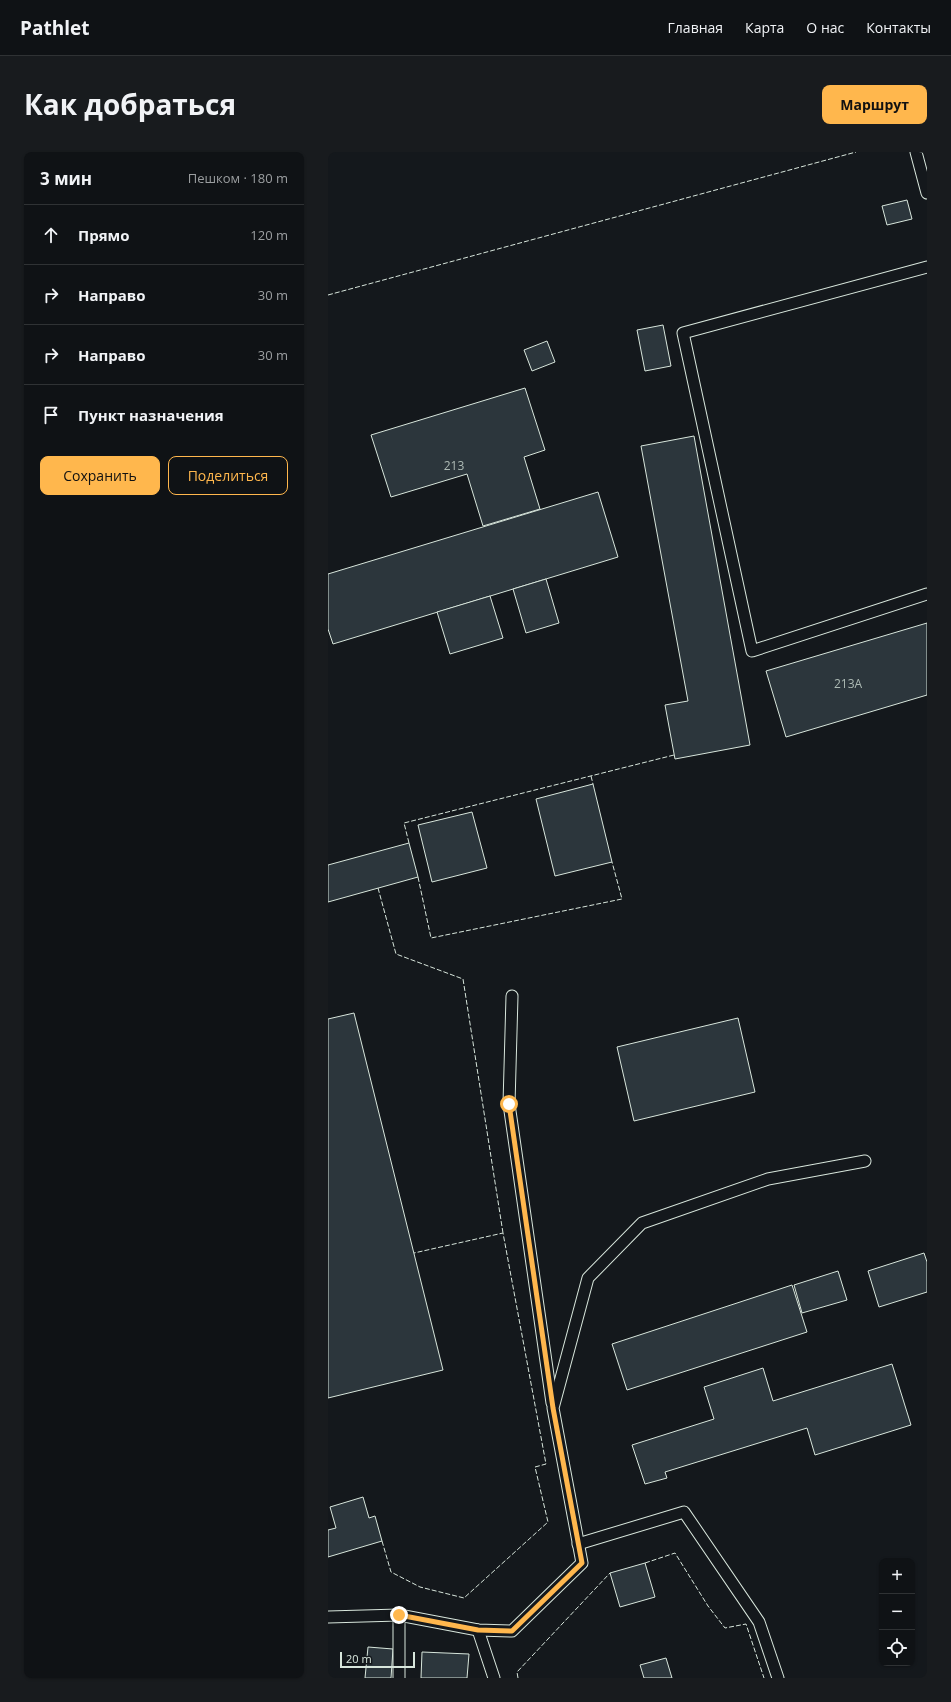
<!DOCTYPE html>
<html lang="ru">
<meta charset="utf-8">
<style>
body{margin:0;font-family:"Open Sans",sans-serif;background:#181b1e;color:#f1f3f6}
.controls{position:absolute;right:12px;bottom:12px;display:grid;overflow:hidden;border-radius:8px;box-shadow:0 1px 3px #0004}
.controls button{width:36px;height:36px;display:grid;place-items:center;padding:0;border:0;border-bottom:1px solid #2f3234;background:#0f1215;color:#f1f3f6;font:20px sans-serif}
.scale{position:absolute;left:12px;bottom:10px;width:75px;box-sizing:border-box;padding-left:4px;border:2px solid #d8e6dc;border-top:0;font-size:11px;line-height:14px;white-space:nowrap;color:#d8e6dc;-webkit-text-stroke:3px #14181c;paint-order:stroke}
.stop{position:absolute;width:12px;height:12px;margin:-9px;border:3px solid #ffb74d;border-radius:50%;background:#fff}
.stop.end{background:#ffb74d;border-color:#fff;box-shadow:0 1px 4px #0008}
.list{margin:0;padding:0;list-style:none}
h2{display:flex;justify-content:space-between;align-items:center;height:52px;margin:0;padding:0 16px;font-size:17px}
h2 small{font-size:13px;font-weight:400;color:#9b9ea0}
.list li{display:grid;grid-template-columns:26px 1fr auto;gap:12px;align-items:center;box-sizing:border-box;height:60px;padding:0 16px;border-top:1px solid #2f3234}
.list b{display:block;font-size:15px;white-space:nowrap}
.list em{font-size:13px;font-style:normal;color:#9b9ea0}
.actions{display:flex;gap:8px;padding:12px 16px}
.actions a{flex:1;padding:9px 0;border:1px solid #ffb74d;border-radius:8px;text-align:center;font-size:14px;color:#ffb74d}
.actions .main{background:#ffb74d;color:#111}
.icon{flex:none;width:22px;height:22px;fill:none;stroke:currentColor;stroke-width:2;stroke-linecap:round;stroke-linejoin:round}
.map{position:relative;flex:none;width:599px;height:1526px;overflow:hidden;border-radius:8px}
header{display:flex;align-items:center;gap:24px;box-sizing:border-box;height:56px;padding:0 20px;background:#0f1215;border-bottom:1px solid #2f3234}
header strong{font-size:19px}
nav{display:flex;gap:22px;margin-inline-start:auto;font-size:14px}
.intro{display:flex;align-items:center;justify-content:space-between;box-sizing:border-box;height:96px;padding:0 24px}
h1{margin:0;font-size:28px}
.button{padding:10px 18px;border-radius:8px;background:#ffb74d;color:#111;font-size:14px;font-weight:700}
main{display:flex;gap:24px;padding:0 24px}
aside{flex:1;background:#0f1215;border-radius:8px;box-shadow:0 1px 3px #0004}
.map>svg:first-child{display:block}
.building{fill:#2c363c;stroke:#d8e6dc}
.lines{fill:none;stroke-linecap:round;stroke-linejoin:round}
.lane-casing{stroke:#d8e6dc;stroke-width:13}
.lane{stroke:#14181c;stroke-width:11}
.fence{stroke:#d8e6dc;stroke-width:1;stroke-dasharray:5 2;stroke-linecap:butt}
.route{stroke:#ffb74d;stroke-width:5}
.labels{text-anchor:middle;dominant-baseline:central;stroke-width:3;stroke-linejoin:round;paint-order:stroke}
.number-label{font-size:12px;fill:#adbab4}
</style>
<header>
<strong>Pathlet</strong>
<nav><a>Главная</a><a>Карта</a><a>О нас</a><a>Контакты</a></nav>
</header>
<div class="intro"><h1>Как добраться</h1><a class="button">Маршрут</a></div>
<main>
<aside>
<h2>3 мин<small>Пешком · 180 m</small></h2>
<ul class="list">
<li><svg class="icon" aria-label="ahead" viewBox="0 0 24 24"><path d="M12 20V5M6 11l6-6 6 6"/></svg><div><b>Прямо</b></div><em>120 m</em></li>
<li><svg class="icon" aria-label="right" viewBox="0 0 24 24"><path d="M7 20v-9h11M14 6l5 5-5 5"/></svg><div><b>Направо</b></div><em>30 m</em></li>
<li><svg class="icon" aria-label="right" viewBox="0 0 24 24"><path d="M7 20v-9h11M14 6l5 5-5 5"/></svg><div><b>Направо</b></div><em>30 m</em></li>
<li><svg class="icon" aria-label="arrive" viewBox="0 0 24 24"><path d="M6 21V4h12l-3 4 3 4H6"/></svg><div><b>Пункт назначения</b></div></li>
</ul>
<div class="actions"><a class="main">Сохранить</a><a>Поделиться</a></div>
</aside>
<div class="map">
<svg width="599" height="1526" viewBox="0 0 599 1526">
<rect width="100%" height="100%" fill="#14181c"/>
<g class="building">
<path d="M579 48 584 67 559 73 554 54Z"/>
<path d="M335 173 343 214 317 219 309 178Z"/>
<path d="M219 189 227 210 204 219 196 198Z"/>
<path d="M197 236 217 298 196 305 212 357 155 374 139 322 63 345 43 283Z"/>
<path d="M366 284 422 593 347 607 337 553 360 549 313 294Z"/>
<path d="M270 340 290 405 5 492 0 477V422Z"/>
<path d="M218 427 231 471 198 481 185 437Z"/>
<path d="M162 444 175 486 122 502 109 460Z"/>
<path d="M599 471V543L458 585 438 519Z"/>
<path d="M265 632 284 710 227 724 208 647Z"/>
<path d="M144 660 159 716 104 730 90 673Z"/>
<path d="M81 691 90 725 0 750V713Z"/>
<path d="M26 861 115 1218 0 1246V867Z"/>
<path d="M410 866 427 940 306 969 289 895Z"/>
<path d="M596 1101 599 1110V1140L551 1155 540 1119Z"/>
<path d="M510 1119 519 1148 474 1161 466 1133Z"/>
<path d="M464 1133 479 1180 299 1238 284 1192Z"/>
<path d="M564 1212 583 1273 487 1303 479 1276 337 1320 339 1326 317 1332 304 1293 386 1267 376 1235 435 1216 445 1249Z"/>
<path d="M35 1345 41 1366 47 1364 54 1389 0 1405V1378L8 1376 2 1355Z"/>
<path d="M317 1411 327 1445 292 1455 282 1421Z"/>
<path d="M40 1495 65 1497 63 1526H37Z"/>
<path d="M94 1500 141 1502 139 1526H93Z"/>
<path d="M338 1506 344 1526H316L312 1513Z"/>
</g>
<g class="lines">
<g class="lane-casing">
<g id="lane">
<path d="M588 0 599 41"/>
<path d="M599 115 355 181 424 499 599 442"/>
<path d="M184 844 181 952 224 1251"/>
<path d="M250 1392 356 1360 431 1470 450 1526"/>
<path d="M71 1463V1526"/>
<path d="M0 1465 71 1463 150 1478 184 1479 254 1411 225 1256 260 1126 314 1071 440 1027 537 1009"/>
<path d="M150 1478 166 1526"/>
</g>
</g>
<use href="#lane" class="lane"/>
<g class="fence">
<path d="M0 143 528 0"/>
<path d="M263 624 265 632"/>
<path d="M81 691 76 671 346 603"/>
<path d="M90 725 103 786 294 747 284 710"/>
<path d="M50 736 68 802 135 827 175 1081"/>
<path d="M54 1389 63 1420 92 1435 136 1446 220 1370 207 1315 218 1312 175 1081 86 1101"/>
<path d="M317 1411 347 1401 380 1454 397 1476 418 1472 436 1526"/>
<path d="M190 1526 189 1520 282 1421"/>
</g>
</g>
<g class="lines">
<path class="route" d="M71 1463 150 1478 184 1479 254 1411 225 1256 181 952"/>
</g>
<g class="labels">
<g class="number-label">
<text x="126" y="313">213</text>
<text x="520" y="531">213А</text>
</g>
</g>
</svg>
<div class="controls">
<button>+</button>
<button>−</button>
<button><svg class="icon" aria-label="locate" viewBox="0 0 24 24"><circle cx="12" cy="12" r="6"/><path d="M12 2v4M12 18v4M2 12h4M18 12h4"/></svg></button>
</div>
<div class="scale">20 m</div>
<div class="stop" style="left:181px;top:952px"></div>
<div class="stop end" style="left:71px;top:1463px"></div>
</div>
</main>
